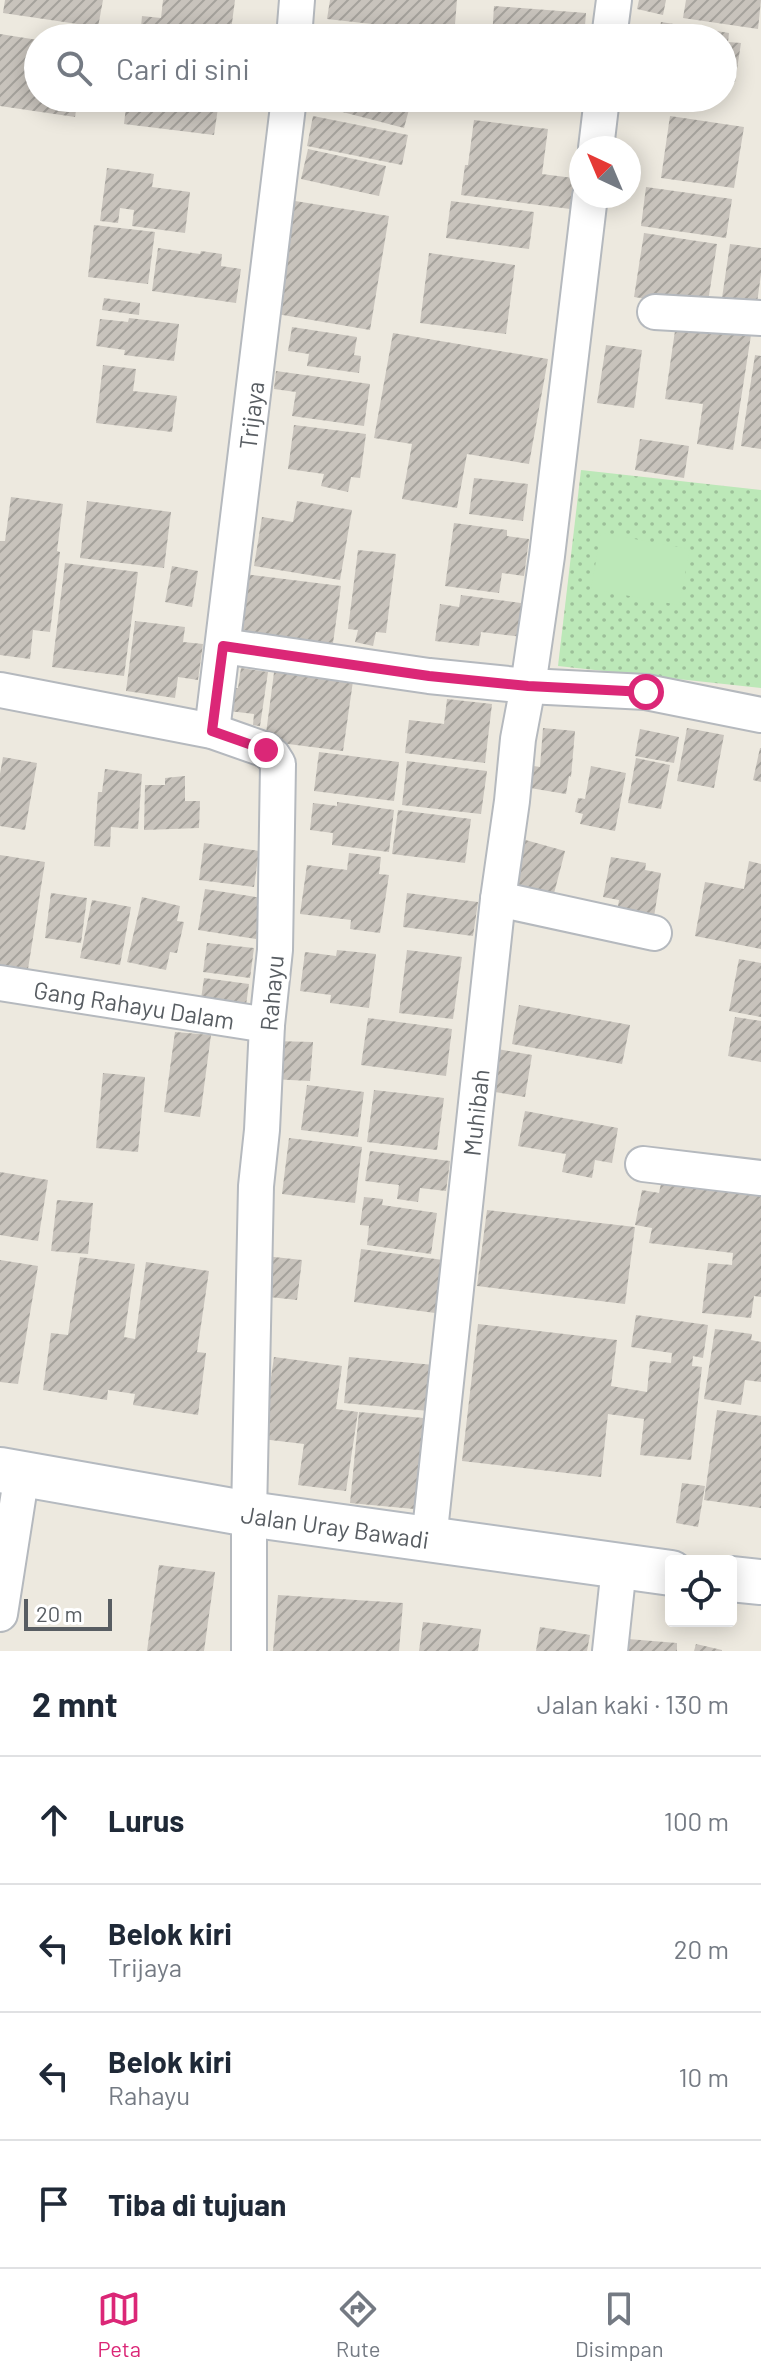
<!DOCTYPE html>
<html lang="id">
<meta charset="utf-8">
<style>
body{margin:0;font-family:Barlow,sans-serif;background:#f6f6f7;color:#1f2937}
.controls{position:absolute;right:24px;bottom:24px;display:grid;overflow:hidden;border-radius:8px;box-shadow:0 4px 20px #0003}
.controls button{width:72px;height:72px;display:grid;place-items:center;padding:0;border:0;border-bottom:2px solid #e0e1e3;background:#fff;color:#1f2937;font:40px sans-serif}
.compass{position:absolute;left:569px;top:136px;width:72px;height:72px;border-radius:50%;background:#fff;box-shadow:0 4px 20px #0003;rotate:316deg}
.scale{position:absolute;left:24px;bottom:20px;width:88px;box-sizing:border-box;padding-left:8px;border:4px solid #585d62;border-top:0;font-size:22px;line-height:28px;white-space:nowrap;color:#585d62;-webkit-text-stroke:6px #fff;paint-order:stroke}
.stop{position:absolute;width:24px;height:24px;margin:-18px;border:6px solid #db2777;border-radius:50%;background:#fff}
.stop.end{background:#db2777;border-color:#fff;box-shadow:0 2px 8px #0008}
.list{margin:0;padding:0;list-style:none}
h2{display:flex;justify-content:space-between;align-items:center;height:104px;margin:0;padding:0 32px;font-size:34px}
h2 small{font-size:26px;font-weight:400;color:#747a83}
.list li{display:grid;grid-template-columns:52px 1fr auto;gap:24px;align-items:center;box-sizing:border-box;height:128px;padding:0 32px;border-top:2px solid #e0e1e3}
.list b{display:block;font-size:30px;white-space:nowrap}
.list p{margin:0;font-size:26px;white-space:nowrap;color:#747a83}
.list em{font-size:26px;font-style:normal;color:#747a83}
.icon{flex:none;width:44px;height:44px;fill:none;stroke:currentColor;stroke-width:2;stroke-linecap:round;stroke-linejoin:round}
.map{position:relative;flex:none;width:761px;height:1651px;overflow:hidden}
.search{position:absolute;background:#fff;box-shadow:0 4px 20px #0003;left:24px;right:24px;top:24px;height:88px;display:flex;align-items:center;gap:20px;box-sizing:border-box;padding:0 28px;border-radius:44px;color:#747a83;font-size:30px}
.sheet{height:616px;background:#fff}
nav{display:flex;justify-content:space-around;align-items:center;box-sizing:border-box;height:112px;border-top:2px solid #e0e1e3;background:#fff;font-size:22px;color:#747a83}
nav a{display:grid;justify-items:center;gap:4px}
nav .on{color:#db2777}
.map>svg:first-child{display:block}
.park{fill:url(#park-dots)}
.pitch{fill:#bce8b8}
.building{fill:url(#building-hatch)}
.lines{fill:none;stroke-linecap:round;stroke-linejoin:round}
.street-casing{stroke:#b5b9be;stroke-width:38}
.secondary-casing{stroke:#b5bac0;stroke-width:48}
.street{stroke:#fff;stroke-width:34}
.secondary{stroke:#fff;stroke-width:44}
.route{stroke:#db2777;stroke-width:10}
.labels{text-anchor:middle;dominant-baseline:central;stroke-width:6;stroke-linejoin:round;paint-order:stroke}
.street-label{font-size:24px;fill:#585d62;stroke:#fff}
</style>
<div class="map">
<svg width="761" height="1651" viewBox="0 0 761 1651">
<defs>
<pattern id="park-dots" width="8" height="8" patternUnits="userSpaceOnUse" patternTransform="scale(2)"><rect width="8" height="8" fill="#bce8b8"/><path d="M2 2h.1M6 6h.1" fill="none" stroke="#9cbf99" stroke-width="1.8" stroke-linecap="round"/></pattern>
<pattern id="building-hatch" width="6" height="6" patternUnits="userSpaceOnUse" patternTransform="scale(2)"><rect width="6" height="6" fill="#c8c3bc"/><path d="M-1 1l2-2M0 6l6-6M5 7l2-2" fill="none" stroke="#a5a29c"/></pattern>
</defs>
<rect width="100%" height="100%" fill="#ede9df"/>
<path class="park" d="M581 470 761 490V688L558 666Z"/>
<path class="pitch" d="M601 533 690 549 679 605 591 589Z"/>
<g class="building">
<path d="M5 0H103L98 27 3 13Z"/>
<path d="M163 0H235L230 38H140L142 16 161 18Z"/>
<path d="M330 0H457L454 36 419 34V38H389L390 26 327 19Z"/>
<path d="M639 0H666L663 15 637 9Z"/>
<path d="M686 0H761L758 29 683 18Z"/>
<path d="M494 6 586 13 584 38H492Z"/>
<path d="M661 22 729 33 728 42 741 43 735 82 723 81V38H658Z"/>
<path d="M316 29 347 37V38H314Z"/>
<path d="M0 34 38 40V98H78L75 117 0 106Z"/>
<path d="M127 98H157V100L218 108 214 135 124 124Z"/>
<path d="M334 98H418L417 104 411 102 404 128 331 109Z"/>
<path d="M313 116 408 135 402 165 307 146Z"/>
<path d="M670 116 744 127 734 188 661 178Z"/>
<path d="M474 120 548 129 542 174 581 179V196L586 211 461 195 465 165H468Z"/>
<path d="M308 149 386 166 379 196 301 179Z"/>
<path d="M107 168 154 174 152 187 190 192 185 233 132 226 134 210 120 208 118 223 100 221Z"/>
<path d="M646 187 732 199 726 238 641 226Z"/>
<path d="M295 201 389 216 370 330 277 314Z"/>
<path d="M451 201 534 212 529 249 446 238Z"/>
<path d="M94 225 155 232 148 284 88 277Z"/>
<path d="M644 233 717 244 707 308 634 297Z"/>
<path d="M730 244 761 248V274L757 303 722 298Z"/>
<path d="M158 248 200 254 201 251 222 254 221 266 241 269 236 303 152 291Z"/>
<path d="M429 253 515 265 506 334 420 323Z"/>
<path d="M104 298 140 303 139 315 102 310Z"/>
<path d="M129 318 179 324 174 361 124 355 125 350 96 346 100 319 128 322Z"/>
<path d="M676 324 751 335 733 450 697 444 703 404 665 399Z"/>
<path d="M292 327 357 337 354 355 361 356 359 373 307 366 309 354 288 351Z"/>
<path d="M393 333 548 359 529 464 467 454 457 508 402 499 412 444 374 438Z"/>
<path d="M606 345 642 350 634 408 597 403Z"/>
<path d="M755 355 761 356V449L741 446Z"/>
<path d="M103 365 136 369 133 391 177 396 172 432 96 423Z"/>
<path d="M276 371 370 384 364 426 292 416 296 392 274 389Z"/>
<path d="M294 425 366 434 360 478 351 477 348 492 321 486 324 474 288 469Z"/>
<path d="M640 439 689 446 684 478 635 470Z"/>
<path d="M474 478 528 484 523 521 469 514Z"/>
<path d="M11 497 63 504 57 551 60 552 50 632 33 630 30 659 0 655V541H5Z"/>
<path d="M87 501 171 512 164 568 80 558Z"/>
<path d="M297 501 352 510 340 580 254 566 262 517 293 522Z"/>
<path d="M454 523 507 530V536L529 539 524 576 502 573 499 593 445 586Z"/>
<path d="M358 550 396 554 386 633 376 632 373 646 355 642 358 630 348 629Z"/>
<path d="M65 563 138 572 124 676 52 667Z"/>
<path d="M172 566 198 571 192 607 165 602Z"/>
<path d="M244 574 341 586 332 650 236 638Z"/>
<path d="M461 595 528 604 523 637 481 632 479 646 435 641 440 604 459 607Z"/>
<path d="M135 621 185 627 183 642 203 644 198 680 178 677 175 698 126 691Z"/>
<path d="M275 665 354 674 343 751 265 741Z"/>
<path d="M241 668 268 672 260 726 253 725 254 714 229 711 232 688H238Z"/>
<path d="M447 699 492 704 485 763 405 753 409 720 444 724Z"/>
<path d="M543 728 575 731 571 777 569 776 566 794 524 787 527 765 540 767Z"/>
<path d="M687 728 724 735 714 788 677 781Z"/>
<path d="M640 729 679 737 674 763 635 756Z"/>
<path d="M760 748H761V782L753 780Z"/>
<path d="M319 752 399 762 394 801 314 791Z"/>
<path d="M3 757 37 763 25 830 0 826V774Z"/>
<path d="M636 758 670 765 661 809 628 803Z"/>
<path d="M407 761 487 771 481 814 402 805Z"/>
<path d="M591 766 626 773 615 831 580 824 583 814 575 812 578 798 585 799Z"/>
<path d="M105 769 142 774 138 829 111 827 110 847 94 846 98 792H102Z"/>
<path d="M185 776V801H200L199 828 144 830 145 785H165V778Z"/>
<path d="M337 802 394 810 389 852 332 845 333 833 310 830 313 803 337 806Z"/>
<path d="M398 810 471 819 465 863 392 854Z"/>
<path d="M522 839 565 851 551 905 507 894Z"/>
<path d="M204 843 259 851 254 887 199 880Z"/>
<path d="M349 853 381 857 379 874 389 875 380 933 350 929 351 920 300 914 307 865 347 870Z"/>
<path d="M0 855 45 862 28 969 7 965 6 974 0 973Z"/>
<path d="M611 857 646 863 645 870 661 873 653 923 616 918 619 900 603 897Z"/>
<path d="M749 861 761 864V949L695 936 705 882 744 889Z"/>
<path d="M205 889 262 898 256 939 198 930Z"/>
<path d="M51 893 87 898 81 943 45 938Z"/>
<path d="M407 893 478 902 473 936 403 927Z"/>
<path d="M142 897 180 906 177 921 184 922 177 953 170 952 166 970 127 962Z"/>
<path d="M92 900 131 907 120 965 80 958Z"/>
<path d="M207 943 254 948 250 978 203 972Z"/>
<path d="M337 950 376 954 369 1008 330 1003 331 995 300 991 305 952 336 956Z"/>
<path d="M407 950 462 957 453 1019 399 1013Z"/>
<path d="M739 959 761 963V1017L729 1011Z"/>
<path d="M204 978 249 984 244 1019 199 1013Z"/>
<path d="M519 1005 630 1025 622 1064 512 1044Z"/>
<path d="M735 1017 761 1021V1062L728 1056Z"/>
<path d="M368 1018 452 1029 446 1076 361 1065Z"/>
<path d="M175 1032 211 1035 200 1117 164 1112Z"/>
<path d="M273 1041 313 1042 310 1081 271 1079Z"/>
<path d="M492 1048 532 1055 525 1097 483 1090Z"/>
<path d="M103 1073 145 1077 138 1152 96 1148Z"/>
<path d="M307 1085 364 1092 358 1137 301 1130Z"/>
<path d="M374 1090 444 1098 437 1150 367 1142Z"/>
<path d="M525 1111 618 1128 612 1163 595 1160 592 1178 562 1172 566 1154 518 1146Z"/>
<path d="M289 1138 362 1147 355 1203 282 1194Z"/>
<path d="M370 1151 450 1161 446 1191 420 1188 418 1202 397 1199 399 1185 365 1181Z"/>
<path d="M0 1172 48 1180 38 1241 0 1235Z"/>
<path d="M663 1174 761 1192V1297L754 1296 751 1318 702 1313 708 1263 732 1265 733 1253 649 1243 652 1228 635 1225 642 1190 659 1193Z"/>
<path d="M364 1197 383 1199 382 1205 437 1213 431 1254 367 1245 369 1226 360 1225Z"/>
<path d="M57 1200 93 1203 88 1254 51 1251Z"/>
<path d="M487 1210 635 1227 625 1304 477 1286Z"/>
<path d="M361 1249 443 1260 435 1313 354 1302Z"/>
<path d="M265 1256 302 1260 297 1300 260 1296Z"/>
<path d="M80 1257 135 1264 124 1337 135 1339 146 1262 209 1271 197 1352 206 1353 198 1415 133 1405 135 1394 108 1390 107 1400 43 1390 51 1333 68 1335Z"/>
<path d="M0 1260 38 1266 18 1384 0 1382Z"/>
<path d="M636 1315 708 1325 703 1358 693 1356 692 1366 702 1367 691 1460 640 1455 644 1419 608 1414 601 1477 462 1461 478 1324 617 1340 611 1386 647 1392 650 1361 671 1363 672 1353 631 1347Z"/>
<path d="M715 1329 752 1334 751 1340 761 1342V1382L745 1380 741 1405 704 1399Z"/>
<path d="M274 1357 342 1366 336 1409 358 1412 346 1491 298 1485 304 1444 262 1439Z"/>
<path d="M349 1357 434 1365 429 1411 344 1403Z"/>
<path d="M717 1410 761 1416V1508L704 1500Z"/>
<path d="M359 1412 434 1419 425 1510 350 1503Z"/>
<path d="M682 1483 705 1486 698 1527 676 1523Z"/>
<path d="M159 1565 215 1572 204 1651H147Z"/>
<path d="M278 1595 403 1603 399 1651H273Z"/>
<path d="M423 1622 481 1629 478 1651H419Z"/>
<path d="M540 1627 590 1635 587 1651H536Z"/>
<path d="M628 1639 677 1643V1651H619Z"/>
<path d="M696 1644 722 1650V1651H694Z"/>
</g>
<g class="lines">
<g class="street-casing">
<g id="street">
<path d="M294 38 297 0"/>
<path d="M609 38 614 0"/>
<path d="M596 148 602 98"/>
<path d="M655 312 761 318"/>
<path d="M223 646 429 676 528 686 646 692 761 715"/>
<path d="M0 690 212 731 266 750 273 756 278 764 275 950 267 1025 262 1130 256 1186 249 1514V1651"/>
<path id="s1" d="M212 731 289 98"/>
<path d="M498 899 654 933"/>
<path id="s2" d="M0 983 267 1025"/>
<path d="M643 1164 761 1178"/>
<path id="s3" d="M429 1540 498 899 512 801 518 739 528 686 547 556 590 196"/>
<path d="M0 1614 22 1473"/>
<path d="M610 1651 619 1567"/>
</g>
</g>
<g class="secondary-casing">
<g id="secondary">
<path id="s4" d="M0 1470 249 1514 671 1573"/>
<path d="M731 1579 761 1582"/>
</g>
</g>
<use href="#street" class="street"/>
<use href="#secondary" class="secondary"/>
</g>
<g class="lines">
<path class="route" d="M266 750 212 731 223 646 429 676 528 686 646 692"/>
</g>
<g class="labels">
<g class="street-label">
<text stroke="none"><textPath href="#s1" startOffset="318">Trijaya</textPath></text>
<text transform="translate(271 993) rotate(-85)">Rahayu</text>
<text stroke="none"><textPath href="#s2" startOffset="136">Gang Rahayu Dalam</textPath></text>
<text stroke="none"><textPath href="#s3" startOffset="430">Muhibah</textPath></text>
<text stroke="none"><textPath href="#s4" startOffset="340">Jalan Uray Bawadi</textPath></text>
</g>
</g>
</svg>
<div class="controls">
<button><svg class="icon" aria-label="locate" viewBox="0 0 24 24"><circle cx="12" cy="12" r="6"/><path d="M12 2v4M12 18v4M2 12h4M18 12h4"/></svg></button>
</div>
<svg class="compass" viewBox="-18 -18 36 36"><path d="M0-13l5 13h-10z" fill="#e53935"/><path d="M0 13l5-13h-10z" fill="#747a83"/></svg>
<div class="scale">20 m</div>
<div class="stop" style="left:646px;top:692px"></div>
<div class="stop end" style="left:266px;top:750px"></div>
<div class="search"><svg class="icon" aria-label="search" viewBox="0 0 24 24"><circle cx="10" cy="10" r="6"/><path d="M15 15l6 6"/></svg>Cari di sini</div>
</div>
<section class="sheet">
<h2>2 mnt<small>Jalan kaki · 130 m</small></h2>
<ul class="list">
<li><svg class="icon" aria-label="ahead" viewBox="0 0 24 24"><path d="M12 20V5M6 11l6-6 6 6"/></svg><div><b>Lurus</b></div><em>100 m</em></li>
<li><svg class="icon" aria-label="left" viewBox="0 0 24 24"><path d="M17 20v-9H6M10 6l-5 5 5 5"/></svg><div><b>Belok kiri</b><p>Trijaya</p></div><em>20 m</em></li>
<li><svg class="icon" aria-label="left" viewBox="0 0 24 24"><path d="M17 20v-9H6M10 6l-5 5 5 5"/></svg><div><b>Belok kiri</b><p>Rahayu</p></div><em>10 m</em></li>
<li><svg class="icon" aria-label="arrive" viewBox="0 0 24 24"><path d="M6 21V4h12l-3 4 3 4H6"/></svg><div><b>Tiba di tujuan</b></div></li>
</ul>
</section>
<nav>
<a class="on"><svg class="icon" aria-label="map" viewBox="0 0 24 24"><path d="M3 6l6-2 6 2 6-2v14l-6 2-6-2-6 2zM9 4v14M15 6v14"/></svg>Peta</a>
<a><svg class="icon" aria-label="directions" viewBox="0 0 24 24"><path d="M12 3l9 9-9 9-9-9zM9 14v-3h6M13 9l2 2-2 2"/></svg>Rute</a>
<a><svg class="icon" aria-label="saved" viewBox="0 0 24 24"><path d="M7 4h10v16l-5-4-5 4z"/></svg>Disimpan</a>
</nav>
